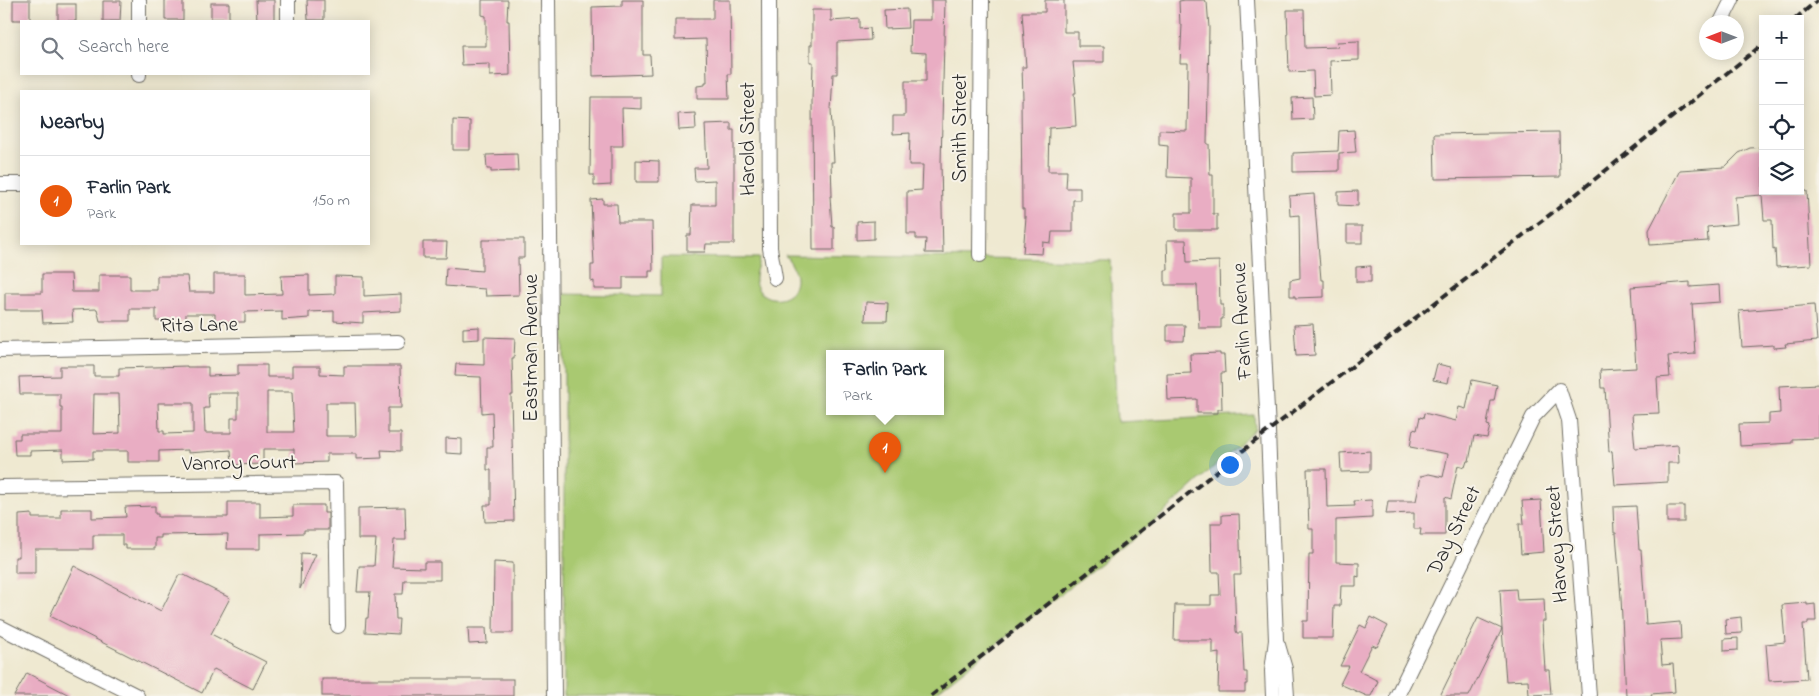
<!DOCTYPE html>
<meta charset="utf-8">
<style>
body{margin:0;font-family:"Indie Flower",sans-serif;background:#f2f2f3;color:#1f2937}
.controls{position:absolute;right:15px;top:15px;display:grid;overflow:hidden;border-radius:0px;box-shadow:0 2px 12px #0003}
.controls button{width:45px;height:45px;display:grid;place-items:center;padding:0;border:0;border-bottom:1px solid #e0e1e3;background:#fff;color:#1f2937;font:25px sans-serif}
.compass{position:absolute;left:1699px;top:15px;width:45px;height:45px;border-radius:50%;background:#fff;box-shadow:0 2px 12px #0003;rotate:270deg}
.you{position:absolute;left:1229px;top:464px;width:18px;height:18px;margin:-12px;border:4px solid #fff;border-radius:50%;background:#1a73e8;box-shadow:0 0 0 8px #1a73e833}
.badge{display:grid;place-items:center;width:32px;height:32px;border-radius:50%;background:#ea580c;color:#fff;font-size:16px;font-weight:700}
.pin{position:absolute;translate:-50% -41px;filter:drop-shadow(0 1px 2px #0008)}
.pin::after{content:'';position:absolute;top:26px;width:18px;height:15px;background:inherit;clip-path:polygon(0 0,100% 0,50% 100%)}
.popup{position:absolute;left:826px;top:350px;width:118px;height:65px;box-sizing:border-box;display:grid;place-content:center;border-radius:0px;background:#fff;filter:drop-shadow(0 1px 4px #0005);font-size:16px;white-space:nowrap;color:#747a83}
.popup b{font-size:19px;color:#1f2937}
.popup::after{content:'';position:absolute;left:50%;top:100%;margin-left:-10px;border:10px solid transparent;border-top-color:#fff}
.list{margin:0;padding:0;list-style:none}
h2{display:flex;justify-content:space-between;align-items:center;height:65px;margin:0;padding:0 20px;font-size:21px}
h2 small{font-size:16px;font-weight:400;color:#747a83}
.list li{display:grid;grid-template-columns:32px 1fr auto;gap:15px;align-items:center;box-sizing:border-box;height:90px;padding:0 20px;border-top:1px solid #e0e1e3}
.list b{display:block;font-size:19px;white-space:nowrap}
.list p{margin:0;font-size:16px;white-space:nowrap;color:#747a83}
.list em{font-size:16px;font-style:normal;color:#747a83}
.icon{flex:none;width:28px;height:28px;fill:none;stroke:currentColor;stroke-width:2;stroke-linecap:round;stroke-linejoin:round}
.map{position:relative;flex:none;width:1819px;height:696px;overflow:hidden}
.search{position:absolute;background:#fff;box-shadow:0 2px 12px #0003;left:20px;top:20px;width:350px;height:55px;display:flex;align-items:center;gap:12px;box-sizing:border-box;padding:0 18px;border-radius:0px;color:#747a83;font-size:19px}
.panel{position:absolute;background:#fff;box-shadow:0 2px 12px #0003;left:20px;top:90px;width:350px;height:155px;border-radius:0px}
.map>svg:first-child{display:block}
.green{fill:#a9c971;stroke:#6a7a4e;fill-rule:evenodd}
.building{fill:#e9adc3;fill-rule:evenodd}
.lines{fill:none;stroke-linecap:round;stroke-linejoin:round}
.street-casing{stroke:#706e65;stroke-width:16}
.street{stroke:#fff;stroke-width:14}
.rail{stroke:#2b2b2b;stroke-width:4;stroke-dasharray:8 4;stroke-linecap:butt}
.labels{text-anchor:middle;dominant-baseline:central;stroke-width:4;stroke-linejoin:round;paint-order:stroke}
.street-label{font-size:21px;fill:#2b2b2b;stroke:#f7f3e8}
</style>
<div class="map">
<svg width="1819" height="696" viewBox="0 0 1819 696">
<rect width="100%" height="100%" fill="#f7f3e8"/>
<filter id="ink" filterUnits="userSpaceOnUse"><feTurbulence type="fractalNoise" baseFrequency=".02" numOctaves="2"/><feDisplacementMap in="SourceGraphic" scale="10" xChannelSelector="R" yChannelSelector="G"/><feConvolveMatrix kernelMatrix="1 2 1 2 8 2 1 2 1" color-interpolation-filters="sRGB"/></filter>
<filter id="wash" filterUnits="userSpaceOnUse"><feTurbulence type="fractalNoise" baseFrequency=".0096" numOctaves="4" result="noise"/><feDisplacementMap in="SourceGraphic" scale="20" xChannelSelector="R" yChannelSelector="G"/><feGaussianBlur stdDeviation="1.12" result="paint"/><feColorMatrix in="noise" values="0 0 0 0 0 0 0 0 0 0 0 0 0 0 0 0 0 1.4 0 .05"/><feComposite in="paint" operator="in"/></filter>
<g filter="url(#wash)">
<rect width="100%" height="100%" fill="#efe9d1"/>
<path class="green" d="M785 255 1110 260 1117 422 1254 415 1255 429 1158 518 931 696H564V294L661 296V257L759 258C759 265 754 273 755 281 761 314 820 297 785 255ZM830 354H940V412H830Z"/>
<g id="blocks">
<g class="building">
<rect x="13" y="0" width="17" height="20"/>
<path d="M165 0 183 1V20H165Z"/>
<path d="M256 0H274V21H257Z"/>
<path d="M307 0H324V20H308Z"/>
<path d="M482 0H508L507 21H509L510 75 490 76V64L462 65 461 46H486V16L482 15Z"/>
<path d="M622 0H643V55H650L651 74 593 76 592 7 622 6Z"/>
<path d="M713 0H730L731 74H728L729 99H697V86L705 85V82H707L706 39 675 40V19H713Z"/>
<path d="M931 0H945L941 163 943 253H925L926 239H916V234H907V191L922 190 923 165H909L910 133 893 134V116H905V81H926V53L910 52 911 20H931Z"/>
<path d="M1045 0H1064V32H1078V46H1104V62H1073L1076 93H1074L1076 126 1049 128 1048 171H1067L1066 188H1080V200H1073V232H1052L1051 243 1043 242 1042 254 1023 253 1026 217H1024V209H1022L1021 99H1023L1022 67H1026L1022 12H1045Z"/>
<path d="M1185 0H1205V2H1207L1209 28 1207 144H1209L1210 175H1213V214H1217V230H1176V213H1191V178L1167 177 1168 146 1159 145V130L1187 131 1188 63H1180L1182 25H1180L1179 1Z"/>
<path d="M103 1H121L120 21H103Z"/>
<rect x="211" y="3" width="18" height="16"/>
<rect x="58" y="4" width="18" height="17"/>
<path d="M907 9 908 28 885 29 884 10Z"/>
<path d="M812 10H831V21L860 19V29L870 28 871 40 837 42V74H833L831 110 834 162H831L832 196H830L832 227H834V250H813L812 102 813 62H810V45H812Z"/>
<path d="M1287 10H1304L1305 48 1338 47 1337 42 1359 41V60L1330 61 1331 95 1314 96 1313 71 1289 72Z"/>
<path d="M591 97H641V109L622 108 623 146H611V185L594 186V175H590Z"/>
<path d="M1312 97 1313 119 1293 120 1292 98Z"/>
<path d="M695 113 696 129 679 130 678 114Z"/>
<path d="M453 120 470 121V150H453Z"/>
<path d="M731 123V130H734V244H706L705 252H687V235H691L692 205H715V180L695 181 694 168H707L705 124Z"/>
<path d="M1354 130 1356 152 1339 153V171L1293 172V153L1338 151 1339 131Z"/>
<path d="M1559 132 1560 177 1435 179 1434 134Z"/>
<path d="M1763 147V191H1807L1811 265 1776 267 1775 248 1773 249 1772 220H1764L1762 195 1735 197 1737 224 1707 227 1708 241 1650 245 1649 230 1680 170 1725 167 1739 153 1750 148Z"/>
<path d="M517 154 518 171 491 172V169H487L486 155Z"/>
<path d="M636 160 659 161V182H636Z"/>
<path d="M1358 191V206L1338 205V192Z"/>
<path d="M1314 194 1321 280H1324V297L1295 298V296H1290V280L1300 278 1299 215 1290 216 1289 196Z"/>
<path d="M603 199V204H617L618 222H652L653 271H649V277H623V289H594V281L591 282V265H594L591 200Z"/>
<path d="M874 221V239L857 240V222Z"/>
<rect x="1347" y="226" width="15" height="17"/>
<path d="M491 239H524V258H518L519 295 486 296 485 289 445 286 446 268 482 271V240H491Z"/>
<path d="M1167 240H1186L1187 262 1219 261 1220 305H1223V319H1221V328H1199L1197 285H1165V270H1168Z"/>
<path d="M423 242H447L446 258H423Z"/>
<path d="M1371 266V282H1356V267Z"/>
<path d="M42 274H71L72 292H99V275H130V290H157V276H187L189 292H214V274H245V295L282 294 281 276 309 275V295L335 294V276L364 277V296L401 294V311L363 313V323L334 321V311L309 312V318L282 320V311L245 312V322H215V314H186V321H156V309H130V321H100L97 309 72 310 73 322 43 323 42 310H5V293H42Z"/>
<path d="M1690 282V287L1719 285 1720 302 1692 304 1695 354 1668 356 1670 377 1657 378 1659 413 1632 414 1635 448 1678 445 1679 463H1668V482L1615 485 1612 451 1609 452 1605 388H1601L1600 370 1636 368 1631 287Z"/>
<path d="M866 302 888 303 887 321H865Z"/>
<path d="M1814 305 1817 341 1785 344 1786 347 1774 348V345L1742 347 1739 311Z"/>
<path d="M1313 324 1315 355 1296 356 1294 325Z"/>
<path d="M1167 325H1185L1184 341H1167Z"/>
<path d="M479 327V339L463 340V328Z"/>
<path d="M484 337 515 338 514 358H512L513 395H511L514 521 485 522 484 505H491V470H487V447H493L492 412 482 413 481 377 455 376 456 364 484 365Z"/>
<path d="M1220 353V355H1224L1225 373H1221L1222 409H1218V413H1197V399L1168 400 1167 374 1191 373 1190 354Z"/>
<path d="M1437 364 1451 367 1448 383 1433 380Z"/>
<path d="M238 365H267V377H292V366H320V374L344 375V366H400L401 408H388V433H401V451L381 450 382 458 356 459V454H327V462L294 463V449H263V464L232 465 231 450 188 453V450L159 451V462H128V451H93V459L63 460V450L30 451V455H15L14 439H20V434H62V407H60V394H20L19 377 60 376V366H94V376H119V368L187 366V367H208V376L238 375ZM267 392H292L294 432H267ZM208 393H238V418H231V433H205L204 408H209ZM94 394H119L120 433 93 434ZM158 403H193V433L164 434V431H159ZM326 403H355L356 436H326Z"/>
<path d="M1472 380 1497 385 1494 401H1491L1487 425 1490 426 1487 438 1474 436 1469 461H1467L1465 467 1458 465 1451 499 1445 497V535H1420L1421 529H1414V513L1386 514 1388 501H1416L1421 476 1429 474 1443 477 1448 454 1410 447 1413 429 1417 430 1420 417 1423 418 1424 413 1456 421 1459 407 1466 409Z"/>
<path d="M1819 384V438L1792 439V443L1740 446 1739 424 1769 423V414L1780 413 1779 386Z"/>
<path d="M446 438 462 439V454L446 453Z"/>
<path d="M1370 451V471L1341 472 1340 453Z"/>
<path d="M1307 469H1326L1327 507 1355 506 1354 501 1371 500 1372 501V518L1336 520V562L1359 563V577L1356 576V586H1341L1340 606H1334L1333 638H1303V621H1308L1309 554H1313V529H1309Z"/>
<path d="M1541 500 1544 552 1521 554 1519 524H1524L1522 501Z"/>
<path d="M228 502H260V517L293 516V505H324V513H328V530H304V533L260 534V549H227L228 534 161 535V538H155V549H126V545H122V535H93V549H35V573H15V557H19V515L32 514V518H61V509H92V518L126 517 125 507 155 506V514H158V517H228Z"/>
<path d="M1636 506 1639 550H1641L1646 625 1680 622 1681 639 1660 640 1662 665 1673 664 1675 692 1651 694 1652 696H1626L1621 598 1616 533H1614L1613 507Z"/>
<rect x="1667" y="506" width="17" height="16"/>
<path d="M405 507 406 540H394L392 567 424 568V562H440V580H404L403 594H395L396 619H399L398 634 365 632 366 618H368L370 592H357L359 566H374L376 539H358V508Z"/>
<path d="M1239 514 1241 575H1234L1236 631 1237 633H1242L1244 672H1247V684H1245V692H1218L1219 653 1213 654V640H1174L1175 605H1211V595H1220L1219 572H1212L1211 523H1222V515Z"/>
<path d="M301 553 316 554 300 589Z"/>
<path d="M494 562 513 563V633H493Z"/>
<path d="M74 566 161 611 179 575H184L230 598 211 634 266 662 253 689 214 669 202 693 50 616Z"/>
<path d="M1516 589 1517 600 1544 599 1545 621H1542L1545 670H1549L1551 694 1529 695 1528 680 1506 681 1502 629 1469 696H1440L1478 618 1502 629 1500 590Z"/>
<path d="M1807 603V605L1815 604 1816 621H1808V624H1803L1807 679 1769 681 1766 644 1785 642 1782 605Z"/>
<path d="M1371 617 1388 626 1377 647 1372 645 1359 671 1378 681 1371 696H1367L1340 684 1349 666H1340L1360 625 1366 628Z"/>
<path d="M1741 617 1742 633 1726 634 1725 619Z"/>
<path d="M468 628H486L487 643 469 644Z"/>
<path d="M1738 638V650L1724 651V639Z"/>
<path d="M27 673 71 696H14Z"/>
<rect x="322" y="679" width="191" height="17"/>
</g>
</g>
</g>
<g filter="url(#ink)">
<use href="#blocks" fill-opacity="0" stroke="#706e65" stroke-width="1"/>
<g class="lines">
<g class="street-casing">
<g id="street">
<path d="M139 0V21"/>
<path d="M548 0 554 696"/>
<path d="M769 0 770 248 775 278"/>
<path d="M1247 0 1268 431 1276 640 1272 671 1273 696"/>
<path d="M288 21V0"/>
<path d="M1721 22 1732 0"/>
<path d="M139 74V75"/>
<path d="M0 184H21"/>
<path d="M980 255 982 0"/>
<path d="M0 350 398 342"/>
<path d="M0 487 336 483 338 626"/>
<path d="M0 627 137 696"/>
<path d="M1278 645 1285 669 1287 696"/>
<path d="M1397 696 1533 417 1559 390 1569 420 1589 696"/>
</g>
</g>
<use href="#street" class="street"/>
<g class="rail">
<path d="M1795 19 1818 0"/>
<path d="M931 696 1268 431 1569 200 1763 44"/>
</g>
</g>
</g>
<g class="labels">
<g class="street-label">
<text transform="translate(961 128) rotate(-90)">Smith Street</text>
<text transform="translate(749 139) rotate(-90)">Harold Street</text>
<text transform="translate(1243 321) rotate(-93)">Farlin Avenue</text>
<text transform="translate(199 326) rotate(-1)">Rita Lane</text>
<text transform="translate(532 348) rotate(-90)">Eastman Avenue</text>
<text transform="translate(239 464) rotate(-1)">Vanroy Court</text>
<text transform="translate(1455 531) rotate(-64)">Day Street</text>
<text transform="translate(1558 544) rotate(-94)">Harvey Street</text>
</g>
</g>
</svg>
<div class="controls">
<button>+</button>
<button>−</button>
<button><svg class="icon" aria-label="locate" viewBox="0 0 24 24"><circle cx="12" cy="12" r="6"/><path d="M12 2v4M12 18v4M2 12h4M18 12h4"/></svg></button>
<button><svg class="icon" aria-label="layers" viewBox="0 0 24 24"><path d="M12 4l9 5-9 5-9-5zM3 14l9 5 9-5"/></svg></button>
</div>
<svg class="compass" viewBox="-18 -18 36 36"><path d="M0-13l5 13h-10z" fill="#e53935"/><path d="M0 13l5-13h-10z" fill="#747a83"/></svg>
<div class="you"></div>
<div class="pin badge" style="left:885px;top:473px">1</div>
<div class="popup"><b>Farlin Park</b>Park</div>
<div class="search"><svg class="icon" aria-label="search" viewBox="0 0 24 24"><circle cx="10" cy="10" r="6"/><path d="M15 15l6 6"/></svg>Search here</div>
<section class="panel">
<h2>Nearby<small></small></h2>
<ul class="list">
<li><span class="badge">1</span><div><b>Farlin Park</b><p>Park</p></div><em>150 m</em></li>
</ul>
</section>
</div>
